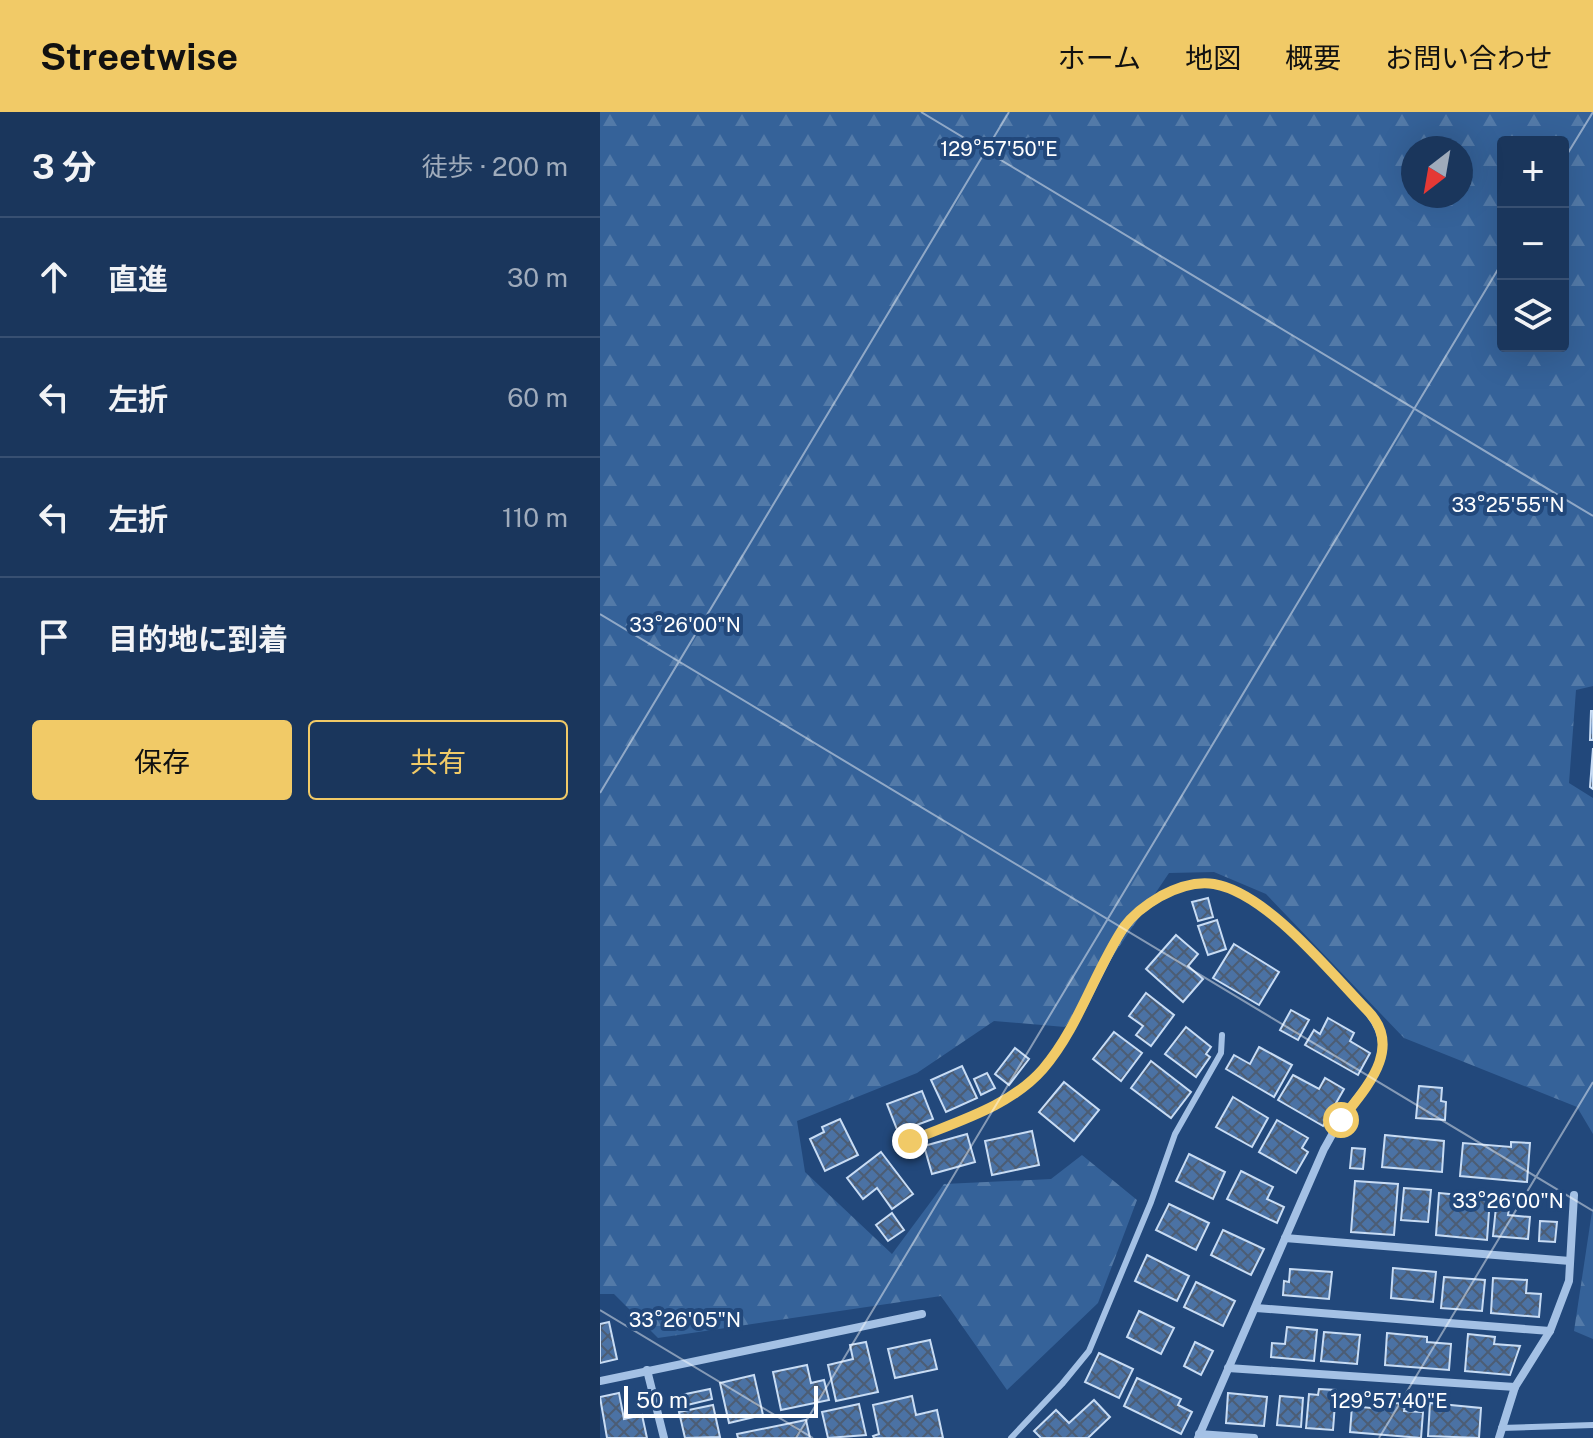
<!DOCTYPE html>
<html lang="ja">
<meta charset="utf-8">
<style>
body{margin:0;font-family:"Public Sans","Noto Sans JP",sans-serif;background:#274165;color:#f1f3f6}
.controls{position:absolute;right:24px;top:24px;display:grid;overflow:hidden;border-radius:8px;box-shadow:0 8px 32px #0002}
.controls button{width:72px;height:72px;display:grid;place-items:center;padding:0;border:0;border-bottom:2px solid #385072;background:#1a365c;color:#f1f3f6;font:40px sans-serif}
.compass{position:absolute;left:801px;top:24px;width:72px;height:72px;border-radius:50%;background:#1a365c;box-shadow:0 8px 32px #0002;rotate:211deg}
.scale{position:absolute;left:24px;bottom:20px;width:194px;box-sizing:border-box;padding-left:8px;border:4px solid #fff;border-top:0;font-size:22px;line-height:28px;white-space:nowrap;color:#fff;-webkit-text-stroke:6px #22487b;paint-order:stroke}
.stop{position:absolute;width:24px;height:24px;margin:-18px;border:6px solid #f1ca67;border-radius:50%;background:#fff}
.stop.end{background:#f1ca67;border-color:#fff;box-shadow:0 2px 8px #0008}
.list{margin:0;padding:0;list-style:none}
h2{display:flex;justify-content:space-between;align-items:center;height:104px;margin:0;padding:0 32px;font-size:34px}
h2 small{font-size:26px;font-weight:400;color:#9fabbb}
.list li{display:grid;grid-template-columns:52px 1fr auto;gap:24px;align-items:center;box-sizing:border-box;height:120px;padding:0 32px;border-top:2px solid #385072}
.list b{display:block;font-size:30px;white-space:nowrap}
.list em{font-size:26px;font-style:normal;color:#9fabbb}
.actions{display:flex;gap:16px;padding:24px 32px}
.actions a{flex:1;padding:18px 0;border:2px solid #f1ca67;border-radius:8px;text-align:center;font-size:28px;color:#f1ca67}
.actions .main{background:#f1ca67;color:#111}
.icon{flex:none;width:44px;height:44px;fill:none;stroke:currentColor;stroke-width:2;stroke-linecap:round;stroke-linejoin:round}
.map{position:relative;flex:none;width:993px;height:1326px;overflow:hidden}
header{display:flex;align-items:center;gap:48px;box-sizing:border-box;height:112px;padding:0 40px;background:#f1ca67;color:#111}
header strong{font-size:38px}
nav{display:flex;gap:44px;margin-inline-start:auto;font-size:28px}
main{display:flex}
aside{flex:1;background:#1a365c}
.map>svg:first-child{display:block}
.forest{fill:url(#forest-firs);fill-rule:evenodd}
.building{fill:url(#building-cross-hatch);stroke:#c8dcf4;stroke-width:2}
.lines{fill:none;stroke-linecap:round;stroke-linejoin:round}
.service{stroke:#a4c1e5;stroke-width:6}
.minor{stroke:#a4c1e5;stroke-width:8}
.route{stroke:#f1ca67;stroke-width:10}
.ticks{fill:none;stroke:#fff;stroke-width:2;stroke-opacity:0.45}
.ticks-label{font-size:20px;text-anchor:middle;fill:#fff;stroke:#22487b;stroke-width:8;stroke-linejoin:round;paint-order:stroke}
</style>
<header>
<strong>Streetwise</strong>
<nav><a>ホーム</a><a>地図</a><a>概要</a><a>お問い合わせ</a></nav>
</header>
<main>
<aside>
<h2>3 分<small>徒歩 · 200 m</small></h2>
<ul class="list">
<li><svg class="icon" aria-label="ahead" viewBox="0 0 24 24"><path d="M12 20V5M6 11l6-6 6 6"/></svg><div><b>直進</b></div><em>30 m</em></li>
<li><svg class="icon" aria-label="left" viewBox="0 0 24 24"><path d="M17 20v-9H6M10 6l-5 5 5 5"/></svg><div><b>左折</b></div><em>60 m</em></li>
<li><svg class="icon" aria-label="left" viewBox="0 0 24 24"><path d="M17 20v-9H6M10 6l-5 5 5 5"/></svg><div><b>左折</b></div><em>110 m</em></li>
<li><svg class="icon" aria-label="arrive" viewBox="0 0 24 24"><path d="M6 21V4h12l-3 4 3 4H6"/></svg><div><b>目的地に到着</b></div></li>
</ul>
<div class="actions"><a class="main">保存</a><a>共有</a></div>
</aside>
<div class="map">
<svg width="993" height="1326" viewBox="0 0 993 1326">
<defs>
<pattern id="forest-firs" width="22" height="20" patternUnits="userSpaceOnUse" patternTransform="scale(2)"><rect width="22" height="20" fill="#356299"/><path d="M5 1l3.5 6h-7zM16 11l3.5 6h-7z" fill="#537aa8"/></pattern>
<pattern id="building-cross-hatch" width="8" height="8" patternUnits="userSpaceOnUse" patternTransform="scale(2)"><rect width="8" height="8" fill="#4b72a4"/><path d="M0 0l8 8M0 8l8-8" fill="none" stroke="#4c5d74"/></pattern>
</defs>
<rect width="100%" height="100%" fill="#22487b"/>
<g class="forest">
<path d="M0 0H993V574L976 578 969 671 993 686V1022L977 995 804 926 666 782 614 760 569 761 465 915 394 909 317 961 197 1009 205 1060 292 1142 344 1072 451 1067 482 1043 537 1088 498 1191 407 1278 341 1184 58 1226 14 1182H0ZM903 30H963V234H903ZM813 36H861V84H813Z"/>
<path d="M993 1093V1227L974 1219Z"/>
</g>
<g class="building">
<path d="M991 599H993V628H990Z"/>
<path d="M993 636V677L990 675Z"/>
<path d="M608 786 613 805 598 809 592 790Z"/>
<path d="M617 808 626 837 608 843 598 814Z"/>
<path d="M576 823 598 842 588 854 603 867 583 890 546 857Z"/>
<path d="M634 832 679 860 659 893 613 866Z"/>
<path d="M546 881 574 903 551 934 536 923 543 914 529 904Z"/>
<path d="M691 898 709 908 698 928 680 918Z"/>
<path d="M728 906 754 921 750 929 770 941 758 963 705 933 714 918 720 922Z"/>
<path d="M586 915 611 935 606 942 610 945 596 965 565 942Z"/>
<path d="M514 920 542 941 521 969 493 947Z"/>
<path d="M659 935 692 953 674 985 626 957 634 943 650 952Z"/>
<path d="M415 936 429 947 409 973 395 962Z"/>
<path d="M551 949 591 980 571 1006 531 976Z"/>
<path d="M362 954 377 986 346 1000 331 968Z"/>
<path d="M387 961 395 976 381 983 374 967Z"/>
<path d="M693 963 719 977 725 966 744 977 723 1014 678 988Z"/>
<path d="M464 970 499 998 474 1029 439 1000Z"/>
<path d="M819 974 842 976 841 989 846 990 845 1008 816 1006Z"/>
<path d="M322 979 333 1007 298 1020 287 992Z"/>
<path d="M633 985 668 1006 652 1035 616 1015Z"/>
<path d="M240 1007 258 1043 225 1059 210 1027 224 1020 222 1015Z"/>
<path d="M677 1008 708 1026 702 1036 708 1040 696 1061 659 1040Z"/>
<path d="M432 1019 439 1053 392 1063 385 1029Z"/>
<path d="M367 1022 375 1050 332 1062 324 1034Z"/>
<path d="M785 1023 844 1029 842 1060 782 1055Z"/>
<path d="M911 1030 930 1031 927 1070 860 1064 863 1031 911 1035Z"/>
<path d="M752 1036 765 1037 763 1057 750 1056Z"/>
<path d="M281 1040 313 1082 292 1097 277 1076 263 1087 247 1066Z"/>
<path d="M589 1042 625 1060 613 1087 576 1069Z"/>
<path d="M641 1059 673 1075 667 1087 684 1095 677 1111 627 1087Z"/>
<path d="M755 1069 798 1072 794 1123 751 1120Z"/>
<path d="M804 1076 831 1078 828 1110 801 1108Z"/>
<path d="M839 1081 890 1086 887 1128 836 1123Z"/>
<path d="M569 1092 609 1111 596 1138 556 1118Z"/>
<path d="M896 1095 909 1096 908 1103 930 1105 928 1127 893 1124Z"/>
<path d="M292 1101 304 1118 288 1129 276 1113Z"/>
<path d="M940 1109 957 1110 955 1130 939 1129Z"/>
<path d="M623 1118 664 1137 651 1163 611 1143Z"/>
<path d="M547 1143 589 1164 577 1189 535 1169Z"/>
<path d="M793 1156 836 1160 833 1190 791 1186Z"/>
<path d="M690 1157 732 1160 729 1187 683 1183 684 1169 689 1170Z"/>
<path d="M844 1165 885 1168 882 1199 841 1196Z"/>
<path d="M893 1166 927 1168 926 1181 941 1182 939 1205 891 1201Z"/>
<path d="M596 1170 635 1189 623 1214 584 1195Z"/>
<path d="M539 1199 574 1216 561 1242 527 1225Z"/>
<path d="M9 1210 17 1247 0 1251V1212Z"/>
<path d="M687 1215 717 1218 714 1249 671 1245 672 1231 685 1232Z"/>
<path d="M724 1220 760 1223 757 1252 721 1249Z"/>
<path d="M787 1221 827 1225V1230L851 1232 849 1258 785 1253Z"/>
<path d="M868 1222 895 1225 894 1232 920 1234 910 1263 865 1259Z"/>
<path d="M330 1228 337 1257 295 1266 288 1237Z"/>
<path d="M266 1230 278 1280 236 1289 228 1253 253 1247 250 1233Z"/>
<path d="M595 1230 613 1239 601 1263 584 1254Z"/>
<path d="M499 1241 533 1257 519 1286 485 1270Z"/>
<path d="M207 1253 211 1271 224 1268 229 1288 181 1298 173 1260Z"/>
<path d="M154 1263 163 1303 129 1311 120 1271Z"/>
<path d="M537 1266 581 1287 578 1293 592 1300 581 1322 524 1294Z"/>
<path d="M110 1277 112 1287 79 1295 76 1284Z"/>
<path d="M719 1277 736 1278 733 1318 706 1316 709 1282 718 1283Z"/>
<path d="M19 1281 24 1307 42 1303 47 1326H7L0 1285Z"/>
<path d="M628 1281 667 1285 664 1314 626 1311Z"/>
<path d="M312 1284 316 1303 337 1298 343 1326H274L273 1324 279 1322 273 1293Z"/>
<path d="M680 1284 703 1286 701 1315 677 1313Z"/>
<path d="M494 1288 510 1305 488 1326H441L434 1319 456 1298 469 1311Z"/>
<path d="M771 1289 805 1292 804 1299 823 1300 821 1326 750 1320 752 1294 771 1296Z"/>
<path d="M830 1291 881 1296 879 1326 828 1324Z"/>
<path d="M259 1292 266 1323 228 1326 222 1300Z"/>
<path d="M113 1293 120 1325 85 1326 79 1300Z"/>
<path d="M206 1308 210 1326H138L137 1322Z"/>
</g>
<g class="lines">
<g class="service">
<path d="M901 1316 993 1313"/>
<path d="M411 1326 462 1272 489 1239 551 1090 575 1022 621 941 622 923"/>
</g>
<g class="minor">
<path d="M310 1029C355 1010 409 995 442 958 478 917 495 862 524 816 533 802 546 793 560 785 576 776 594 770 612 772 662 777 727 856 761 892 806 938 771 967 742 1006 735 1016 730 1027 724 1037L598 1326"/>
<path d="M685 1126 970 1149"/>
<path d="M656 1196 950 1219"/>
<path d="M628 1256 915 1275"/>
<path d="M47 1258 64 1326"/>
<path d="M0 1269 322 1202"/>
<path d="M599 1322 654 1326"/>
<path d="M899 1326 915 1275 950 1219 969 1169 974 1083"/>
</g>
</g>
<g class="lines">
<path class="route" d="M310 1029C355 1010 410 995 443 957 479 915 494 860 524 815 534 801 547 792 561 784 576 776 596 769 614 772 667 781 730 860 767 898 805 936 765 977 741 1008"/>
</g>
<path class="ticks" d="M321 0 993 404M963 49 993 0M0 502 993 1099M0 681 409 0M0 1198 213 1326M196 1326 903 149M779 1326 993 970"/>
<g class="ticks-label">
<text x="399" y="44">129°57'50"E</text>
<text x="908" y="400">33°25'55"N</text>
<text x="85" y="520">33°26'00"N</text>
<text x="908" y="1096">33°26'00"N</text>
<text x="85" y="1215">33°26'05"N</text>
<text x="789" y="1296">129°57'40"E</text>
</g>
</svg>
<div class="controls">
<button>+</button>
<button>−</button>
<button><svg class="icon" aria-label="layers" viewBox="0 0 24 24"><path d="M12 4l9 5-9 5-9-5zM3 14l9 5 9-5"/></svg></button>
</div>
<svg class="compass" viewBox="-18 -18 36 36"><path d="M0-13l5 13h-10z" fill="#e53935"/><path d="M0 13l5-13h-10z" fill="#9fabbb"/></svg>
<div class="scale">50 m</div>
<div class="stop" style="left:741px;top:1008px"></div>
<div class="stop end" style="left:310px;top:1029px"></div>
</div>
</main>
